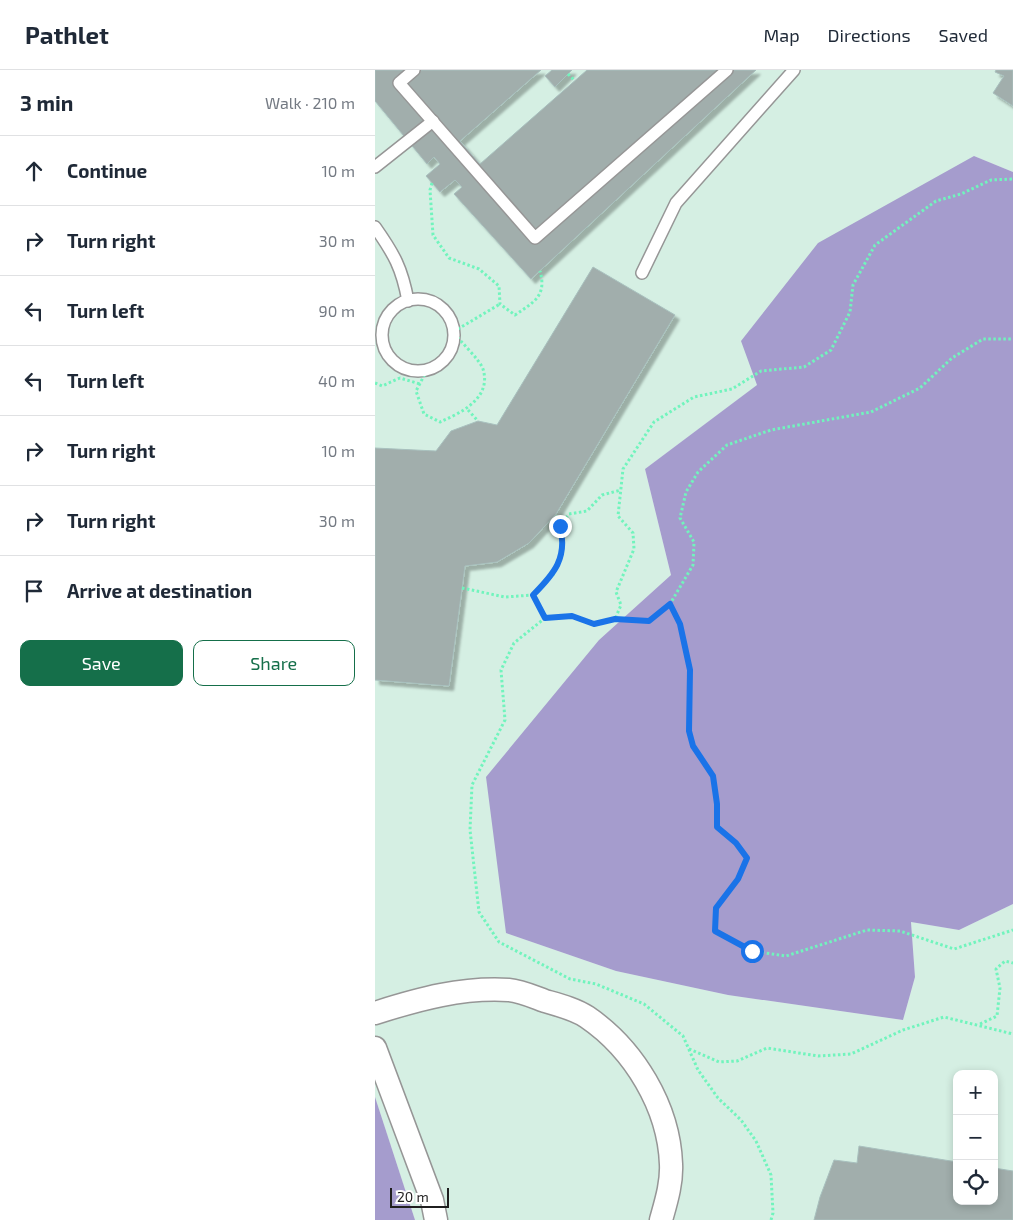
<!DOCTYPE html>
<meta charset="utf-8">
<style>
body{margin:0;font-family:"Exo 2",sans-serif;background:#f6f6f7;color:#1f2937}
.controls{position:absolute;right:15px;bottom:15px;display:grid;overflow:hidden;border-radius:10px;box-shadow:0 2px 8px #0003}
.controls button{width:45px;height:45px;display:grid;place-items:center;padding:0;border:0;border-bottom:1px solid #e0e1e3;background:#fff;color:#1f2937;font:25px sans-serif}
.scale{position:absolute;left:15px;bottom:12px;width:59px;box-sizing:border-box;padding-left:5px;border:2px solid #1f1f1f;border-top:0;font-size:14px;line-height:18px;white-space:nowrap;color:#1f1f1f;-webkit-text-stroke:4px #fff;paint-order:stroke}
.stop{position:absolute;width:15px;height:15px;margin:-11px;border:4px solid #1a73e8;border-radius:50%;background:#fff}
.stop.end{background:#1a73e8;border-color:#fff;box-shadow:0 1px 5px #0008}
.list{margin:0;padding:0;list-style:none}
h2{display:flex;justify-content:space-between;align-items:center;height:65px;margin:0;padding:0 20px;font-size:21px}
h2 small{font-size:16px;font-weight:400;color:#747a83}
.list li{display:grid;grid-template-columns:32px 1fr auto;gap:15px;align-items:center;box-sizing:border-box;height:70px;padding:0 20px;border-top:1px solid #e0e1e3}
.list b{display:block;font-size:19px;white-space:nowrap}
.list em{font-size:16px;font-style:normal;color:#747a83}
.actions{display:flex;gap:10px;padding:15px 20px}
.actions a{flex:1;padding:11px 0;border:1px solid #156f4a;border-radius:10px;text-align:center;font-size:18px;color:#156f4a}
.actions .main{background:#156f4a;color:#fff}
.icon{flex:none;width:28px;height:28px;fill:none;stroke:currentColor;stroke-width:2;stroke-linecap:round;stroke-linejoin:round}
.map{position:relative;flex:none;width:638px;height:1150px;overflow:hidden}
header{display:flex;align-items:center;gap:30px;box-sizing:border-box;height:70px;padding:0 25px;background:#fff;border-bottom:1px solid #e0e1e3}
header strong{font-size:24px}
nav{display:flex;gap:28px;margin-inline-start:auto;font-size:18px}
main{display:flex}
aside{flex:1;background:#fff}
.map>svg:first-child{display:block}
.commercial{fill:#d5efe3;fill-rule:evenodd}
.forest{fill:#a59ccd}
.building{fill:#a1aeac;stroke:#a8c0be;filter:url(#shadow)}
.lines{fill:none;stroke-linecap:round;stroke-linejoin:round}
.lane-casing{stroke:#969696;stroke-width:14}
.street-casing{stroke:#969696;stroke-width:25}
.path{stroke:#71f4bd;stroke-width:3;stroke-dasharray:2.5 2.5;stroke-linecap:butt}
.lane{stroke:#fff;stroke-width:11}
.street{stroke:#fff;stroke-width:22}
.route{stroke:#1a73e8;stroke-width:6}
</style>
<header>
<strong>Pathlet</strong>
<nav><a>Map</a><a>Directions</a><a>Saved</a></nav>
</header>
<main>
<aside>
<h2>3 min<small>Walk · 210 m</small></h2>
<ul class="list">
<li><svg class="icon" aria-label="ahead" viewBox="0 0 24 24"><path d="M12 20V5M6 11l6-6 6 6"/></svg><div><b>Continue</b></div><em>10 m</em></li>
<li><svg class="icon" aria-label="right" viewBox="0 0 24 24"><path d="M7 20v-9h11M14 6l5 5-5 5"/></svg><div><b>Turn right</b></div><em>30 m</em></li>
<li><svg class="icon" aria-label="left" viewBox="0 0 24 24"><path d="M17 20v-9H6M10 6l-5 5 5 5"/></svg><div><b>Turn left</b></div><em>90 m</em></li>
<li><svg class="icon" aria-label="left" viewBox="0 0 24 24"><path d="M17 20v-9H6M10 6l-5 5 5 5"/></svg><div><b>Turn left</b></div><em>40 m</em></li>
<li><svg class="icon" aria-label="right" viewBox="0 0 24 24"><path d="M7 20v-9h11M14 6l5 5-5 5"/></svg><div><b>Turn right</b></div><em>10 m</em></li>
<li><svg class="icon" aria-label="right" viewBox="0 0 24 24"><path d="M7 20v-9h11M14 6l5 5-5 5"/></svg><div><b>Turn right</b></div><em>30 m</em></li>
<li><svg class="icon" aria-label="arrive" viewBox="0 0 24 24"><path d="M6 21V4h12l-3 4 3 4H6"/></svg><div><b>Arrive at destination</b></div></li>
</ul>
<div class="actions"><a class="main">Save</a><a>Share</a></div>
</aside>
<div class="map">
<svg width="638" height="1150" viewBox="0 0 638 1150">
<defs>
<filter id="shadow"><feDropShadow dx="4.5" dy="4.5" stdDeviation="1" flood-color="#0004"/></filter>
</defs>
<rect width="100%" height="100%" fill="#e5eeef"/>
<path class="commercial" d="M0 0H638V102L599 86 383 315 270 399 296 505 224 570 131 863 241 901 353 925 528 950 540 907 536 852 584 860 638 834V1150H40L0 1027ZM582 1004H619V1131H582Z"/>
<g class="forest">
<path d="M599 86 638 102V834L584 860 536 852 540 907 528 950 353 925 241 901 131 863 111 707 224 570 296 505 270 399 382 315 366 271 443 173Z"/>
<path d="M0 1027 40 1150H0Z"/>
</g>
<g class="building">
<path d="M0 0H166L85 71 105 94 212 0H381L156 209 79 124 87 117 80 110 65 122 51 106 65 94 59 87 52 94 0 31Z"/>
<path d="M177 0H197L180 17 170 6Z"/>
<path d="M621 0H638V36L618 23 629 6 620 2Z"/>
<path d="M218 197 300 245 181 444 154 473 122 492 90 496 74 616 0 610V378L61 381 76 361 103 351 122 355Z"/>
<path d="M484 1076 582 1092V1131H619V1098L638 1101V1150H439L445 1127 459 1090 482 1093Z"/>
</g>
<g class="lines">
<g class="lane-casing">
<g id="lane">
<path d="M39 0 24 13 160 168 352 0"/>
<path d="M0 97 58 51"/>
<path d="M0 157C19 184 27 198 33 231"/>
<path d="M267 203 301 133 419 0"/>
<circle cx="43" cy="265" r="36"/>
</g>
</g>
<g class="street-casing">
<g id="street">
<path d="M0 943C44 929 87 917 134 920 146 921 159 927 170 931 184 935 200 939 212 947 259 979 294 1037 296 1094 297 1113 291 1132 286 1150"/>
<path d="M0 978 57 1130 61 1150"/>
</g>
</g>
<g class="path">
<path d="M193 4 200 11"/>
<path d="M57 113 55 120 58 165 74 188 104 199 124 216 125 234 140 245C159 232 172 226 165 201"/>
<path d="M52 300 41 321 49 344 65 352C86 343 117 328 108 299 105 290 85 271 78 262L125 234"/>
<path d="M0 313 7 316 25 308 45 314"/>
<path d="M93 340 103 351"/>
<path d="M185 456 194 444 212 441 227 425 246 420"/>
<path d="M87 518 130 527 158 525 178 505 189 474 181 444"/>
<path d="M158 525 170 548"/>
<path d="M295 534 305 554 315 600 314 661 319 676 338 706 343 734 342 757 361 773 372 788 363 809 341 838V861L377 881 411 886 492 860 525 861 579 879 638 860"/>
<path d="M240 549 274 551 295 534 318 495 319 472 305 448 311 422 323 402 352 375 396 360 496 342 545 318 577 288 608 269H638"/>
<path d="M605 954 622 946 625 918 621 899 630 891 638 893"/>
<path d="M314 979 344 992 362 991 392 978 443 986 476 984 528 960 569 947 638 964"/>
<path d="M396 1150 398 1143 396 1105 381 1071 366 1050 343 1028 323 1000 308 966 269 934 221 914 195 909 124 872 104 842 95 760 97 715 130 650 126 600 139 573 170 548 197 546 219 553 240 549 246 535 241 522 259 479 258 463 243 446 248 399 279 352 319 327 357 319 386 301 429 297 456 280 475 242 478 215 500 175 561 131 586 124 616 110 638 109"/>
</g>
<use href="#lane" class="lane"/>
<use href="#street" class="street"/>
</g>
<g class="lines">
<path class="route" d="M185 456C193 488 179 504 158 525L170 548 197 546 219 554 240 549 274 551 295 534 305 554 315 600 314 661 318 676 338 706 342 734V757L361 773 372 788 363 809 341 838 340 861 377 881"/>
</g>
</svg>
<div class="controls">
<button>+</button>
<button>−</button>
<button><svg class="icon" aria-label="locate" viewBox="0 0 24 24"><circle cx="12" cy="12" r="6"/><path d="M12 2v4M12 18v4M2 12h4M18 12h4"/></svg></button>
</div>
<div class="scale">20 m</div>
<div class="stop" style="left:377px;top:881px"></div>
<div class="stop end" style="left:185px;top:456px"></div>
</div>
</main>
